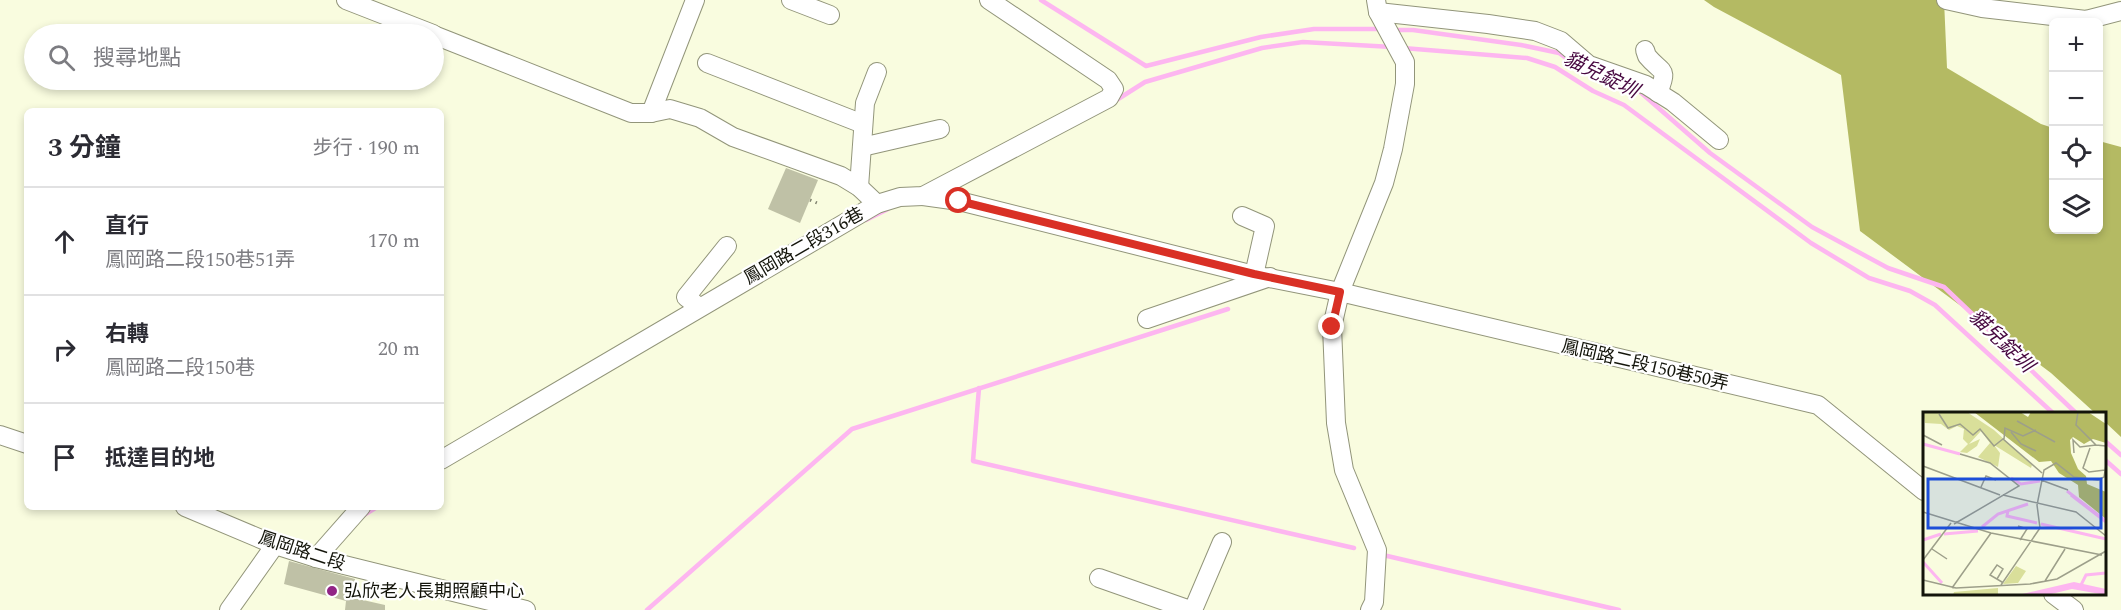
<!DOCTYPE html>
<html lang="zh-TW">
<meta charset="utf-8">
<style>
body{margin:0;font-family:Spectral,"Noto Sans TC",serif;background:#f2f2f3;color:#2b2b33}
.controls{position:absolute;right:18px;top:18px;display:grid;overflow:hidden;border-radius:9px;box-shadow:0 3px 9px #0003}
.controls button{width:54px;height:54px;display:grid;place-items:center;padding:0;border:0;border-bottom:2px solid #e1e1e2;background:#fff;color:#2b2b33;font:30px sans-serif}
.stop{position:absolute;width:18px;height:18px;margin:-14px;border:4px solid #d93025;border-radius:50%;background:#fff}
.stop.end{background:#d93025;border-color:#fff;box-shadow:0 2px 6px #0008}
.list{margin:0;padding:0;list-style:none}
h2{display:flex;justify-content:space-between;align-items:center;height:78px;margin:0;padding:0 24px;font-size:26px}
h2 small{font-size:20px;font-weight:400;color:#7c7c81}
.list li{display:grid;grid-template-columns:39px 1fr auto;gap:18px;align-items:center;box-sizing:border-box;height:108px;padding:0 24px;border-top:2px solid #e1e1e2}
.list b{display:block;font-size:22px;white-space:nowrap}
.list p{margin:0;font-size:20px;white-space:nowrap;color:#7c7c81}
.list em{font-size:20px;font-style:normal;color:#7c7c81}
.icon{flex:none;width:33px;height:33px;fill:none;stroke:currentColor;stroke-width:2;stroke-linecap:round;stroke-linejoin:round}
.map{position:relative;flex:none;width:2121px;height:610px;overflow:hidden}
.search{position:absolute;background:#fff;box-shadow:0 3px 9px #0003;left:24px;top:24px;width:420px;height:66px;display:flex;align-items:center;gap:15px;box-sizing:border-box;padding:0 21px;border-radius:33px;color:#7c7c81;font-size:22px}
.panel{position:absolute;background:#fff;box-shadow:0 3px 9px #0003;left:24px;top:108px;width:420px;height:402px;border-radius:9px}
.map>svg:first-child{display:block}
.forest{fill:#b4ba63}
.lines{fill:none;stroke-linecap:round;stroke-linejoin:round}
.stream{stroke:#fdb6f0;stroke-width:4.5}
.building{fill:#bfc1a6}
.minor-casing{stroke:#92957a;stroke-width:20}
.path{stroke:#828471;stroke-width:3;stroke-dasharray:1.5 4.5;stroke-linecap:butt}
.minor{stroke:#fff;stroke-width:18}
.route{stroke:#d93025;stroke-width:8}
.poi-dot{fill:#922486;stroke:#fff;stroke-width:2}
.labels{text-anchor:middle;dominant-baseline:central;stroke-width:4.5;stroke-linejoin:round;paint-order:stroke}
.street-label{font-size:18px;fill:#13140a;stroke:#fff}
.poi-label{font-size:18px;fill:#13140a;stroke:#fff;text-anchor:start}
.water-label{font-size:20px;font-style:italic;fill:#470840;stroke:#fff}
.inset-river{fill:none;stroke:#fdb6f0;stroke-width:3}
.inset-road{fill:none;stroke:#9d9f8a;stroke-width:1.5}
.view{fill:#1d4ed8;fill-opacity:0.15;stroke:#1d4ed8;stroke-width:3}
.inset-edge{fill:none;stroke:#13140a;stroke-width:3}
</style>
<div class="map">
<svg width="2121" height="610" viewBox="0 0 2121 610">
<rect width="100%" height="100%" fill="#f9fcdf"/>
<path class="forest" d="M1704 0H1944L1947 68 2041 124 2053 128 2054 230H2098L2099 141 2121 147V437L2105 422 2104 414 2095 413 2051 373 1860 231 1841 75 1714 7Z"/>
<g class="lines">
<g class="stream">
<path d="M1041 0 1146 66 1261 37 1314 29H1381"/>
<path d="M1392 30H1413L1521 45 1559 53 1581 69"/>
<path d="M1403 48 1527 58 1555 67 1593 91 1624 105 1811 243 1869 278 1910 291 1935 305 2054 414"/>
<path d="M1639 91 1710 153 1812 227 1888 268 1944 287 2077 414"/>
<path d="M1115 101 1145 82 1262 48 1303 42 1392 47"/>
<path d="M866 220 888 209"/>
<path d="M979 388 973 461 1354 548"/>
<path d="M2104 440 2121 455"/>
<path d="M2104 459 2121 474"/>
<path d="M364 515 377 507"/>
<path d="M1383 555 1619 610"/>
<path d="M647 610 852 429 1228 309"/>
</g>
</g>
<g class="building">
<path d="M786 168 818 180 800 223 768 209Z"/>
<path d="M289 561 355 579 354 598 385 605V610H345L346 601 284 584Z"/>
</g>
<g class="lines">
<g class="minor-casing">
<g id="minor">
<path d="M346 0 433 34"/>
<path d="M791 0 830 15"/>
<path d="M1946 0 1982 8 2086 20 2121 11"/>
<path d="M1378 12 1488 24 1535 31 1561 41 1589 65 1646 85 1673 102 1719 140"/>
<path d="M434 35 631 113H651L670 109 700 118 733 137 841 176 859 187 877 204"/>
<path d="M1645 50 1647 56C1662 74 1669 67 1658 93"/>
<path d="M707 63 863 124"/>
<path d="M651 113 695 0"/>
<path d="M862 147 940 129"/>
<path d="M859 187 865 103 877 72"/>
<path d="M923 196 959 201 1254 275 1340 292 1818 405 1924 491"/>
<path d="M1242 216 1265 226 1254 275"/>
<path d="M699 307 686 297 727 246"/>
<path d="M1147 319 1270 277"/>
<path d="M0 435 27 444"/>
<path d="M441 460 877 204 900 197 923 196 1109 98 1114 89 1108 80 989 0"/>
<path d="M185 507 275 545 316 558 526 610"/>
<path d="M316 558 361 507"/>
<path d="M1099 578 1190 610"/>
<path d="M2053 594 2074 610"/>
<path d="M229 610 275 545"/>
<path d="M1193 610 1222 542"/>
<path d="M1370 610 1374 602 1377 550 1344 470 1336 423 1332 327 1340 292 1384 183 1393 149 1405 84V62L1378 12 1376 0"/>
</g>
</g>
<path class="path" d="M810 200 817 203"/>
<use href="#minor" class="minor"/>
</g>
<g class="lines">
<path class="route" d="M959 201 1254 274 1340 292 1332 327"/>
</g>
<circle class="poi-dot" cx="332" cy="591" r="6"/>
<g class="labels">
<g class="street-label">
<text transform="translate(804 246) rotate(-30)">鳳岡路二段316巷</text>
<text transform="translate(1645 365) rotate(13)">鳳岡路二段150巷50弄</text>
<text transform="translate(302 551) rotate(18)">鳳岡路二段</text>
</g>
<g class="poi-label">
<text x="344" y="591">弘欣老人長期照顧中心</text>
</g>
<g class="water-label">
<text transform="translate(1601 75) rotate(26)">貓兒錠圳</text>
<text transform="translate(2001 341) rotate(44)">貓兒錠圳</text>
</g>
</g>
<g transform="translate(1923 412)">
<rect width="183" height="183" fill="#f9fcdf"/>
<path d="M0 0H44L71 18 109 53 108 56 71 33 77 41 75 55 55 45 67 31 58 19 46 32 57 27 54 34 44 41 37 40 45 32 40 27 41 17 34 14 26 18 18 12 2 11ZM93 154 103 159 95 171 80 172ZM75 176V183H30L31 180Z" fill="#d9df9a"/>
<path d="M51 0H97L105 5 108 0H165L183 12V31L170 27 161 32 150 25 147 28 148 41 155 57 163 64 164 72 183 80V107L156 85 155 73 136 61 128 49 116 50Z" fill="#b4ba63"/>
<path d="M151 170 183 177V183L149 177 124 183H95Z" fill="#fdb6f0"/>
<path class="inset-river" d="M0 32 37 42M88 66 98 72 117 69M144 79 183 109M148 83 183 110M85 98 84 104 114 111M118 112 183 127M59 115 75 102 105 92M21 122 55 119M0 128 18 122M0 150 19 171M158 173 163 163 183 161"/>
<path class="inset-road" d="M155 0 153 13 173 33 183 34M16 2 25 16 37 12 50 23 57 17 71 34 80 27 119 61M94 9 132 30M88 20 98 32 113 39M0 23 19 33M81 27 82 16 100 24 113 18M167 36 160 56 166 60 182 58M151 41 150 28 157 35 173 33M0 54 77 83M118 68 145 78M58 75 63 64 73 68M80 83 153 100 183 124M0 100 68 121 179 143M31 112 96 74 67 51 37 42M95 114 104 117 97 128M9 137 24 147M0 148 28 111M74 167 80 157 74 153 67 163 79 170V171M0 168 33 176 107 172 134 167 183 139M122 169 142 137M78 173 117 116 114 93 121 58 133 51 151 65 175 68 181 65 183 53M29 176 68 121"/>
<path class="view" d="M5 67H178V116H5Z"/>
<rect width="183" height="183" class="inset-edge"/>
</g>
</svg>
<div class="controls">
<button>+</button>
<button>−</button>
<button><svg class="icon" aria-label="locate" viewBox="0 0 24 24"><circle cx="12" cy="12" r="6"/><path d="M12 2v4M12 18v4M2 12h4M18 12h4"/></svg></button>
<button><svg class="icon" aria-label="layers" viewBox="0 0 24 24"><path d="M12 4l9 5-9 5-9-5zM3 14l9 5 9-5"/></svg></button>
</div>
<div class="stop" style="left:959px;top:201px"></div>
<div class="stop end" style="left:1332px;top:327px"></div>
<div class="search"><svg class="icon" aria-label="search" viewBox="0 0 24 24"><circle cx="10" cy="10" r="6"/><path d="M15 15l6 6"/></svg>搜尋地點</div>
<section class="panel">
<h2>3 分鐘<small>步行 · 190 m</small></h2>
<ul class="list">
<li><svg class="icon" aria-label="ahead" viewBox="0 0 24 24"><path d="M12 20V5M6 11l6-6 6 6"/></svg><div><b>直行</b><p>鳳岡路二段150巷51弄</p></div><em>170 m</em></li>
<li><svg class="icon" aria-label="right" viewBox="0 0 24 24"><path d="M7 20v-9h11M14 6l5 5-5 5"/></svg><div><b>右轉</b><p>鳳岡路二段150巷</p></div><em>20 m</em></li>
<li><svg class="icon" aria-label="arrive" viewBox="0 0 24 24"><path d="M6 21V4h12l-3 4 3 4H6"/></svg><div><b>抵達目的地</b></div></li>
</ul>
</section>
</div>
